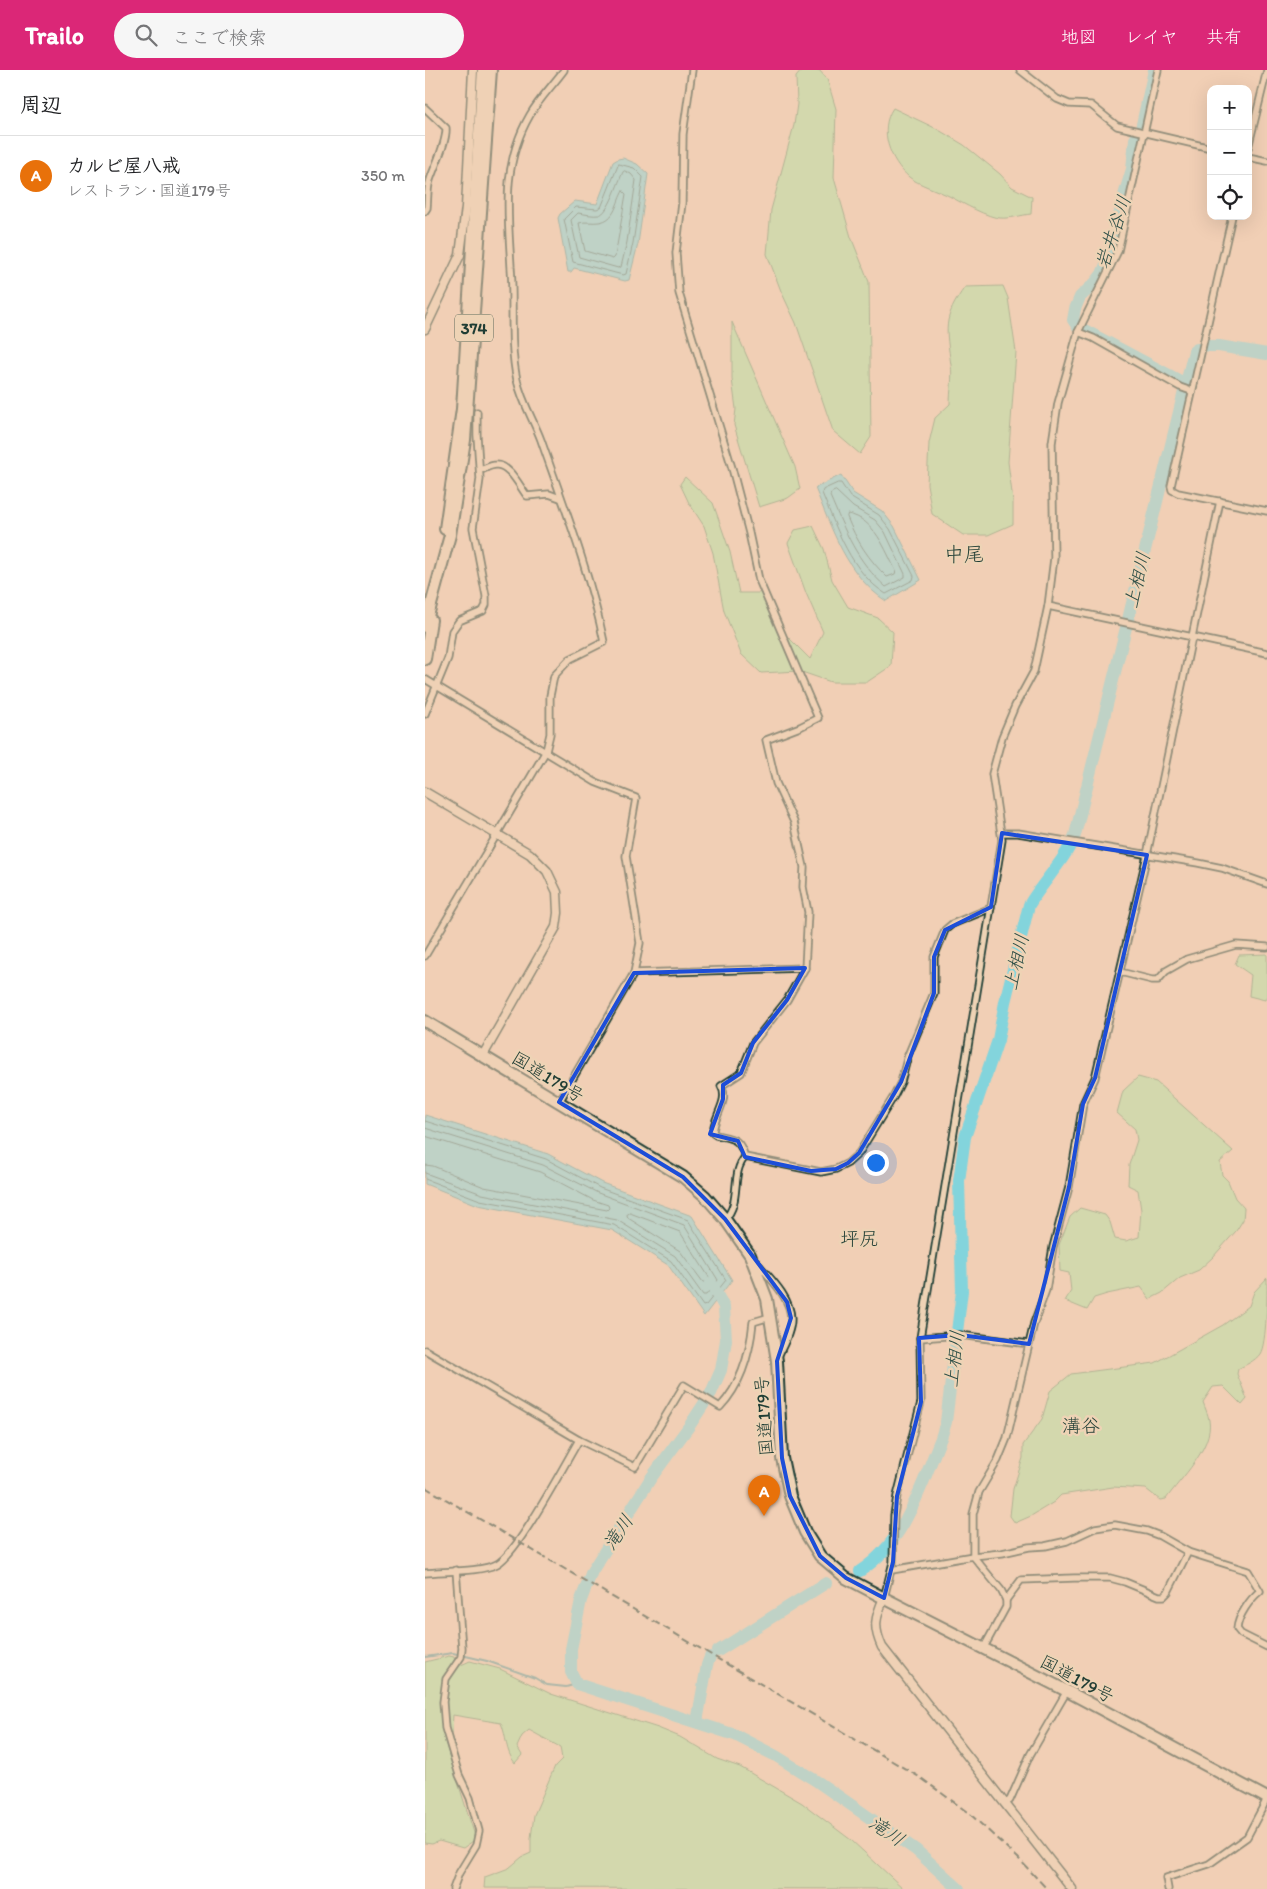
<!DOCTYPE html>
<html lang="ja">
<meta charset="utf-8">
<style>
body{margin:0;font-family:Itim,"Klee One",sans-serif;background:#f6f6f6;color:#202124}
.controls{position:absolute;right:15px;top:15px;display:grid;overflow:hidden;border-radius:10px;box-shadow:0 5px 20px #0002}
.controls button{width:45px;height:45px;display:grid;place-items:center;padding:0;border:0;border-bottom:1px solid #e0e0e0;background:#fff;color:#202124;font:25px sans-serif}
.you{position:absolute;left:450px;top:1092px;width:18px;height:18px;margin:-12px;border:4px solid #fff;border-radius:50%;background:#1a73e8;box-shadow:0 0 0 8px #1a73e833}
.badge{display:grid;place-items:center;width:32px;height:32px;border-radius:50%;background:#db2777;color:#fff;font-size:16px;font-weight:700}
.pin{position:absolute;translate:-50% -41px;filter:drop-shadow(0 1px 2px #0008)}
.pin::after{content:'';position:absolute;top:26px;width:18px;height:15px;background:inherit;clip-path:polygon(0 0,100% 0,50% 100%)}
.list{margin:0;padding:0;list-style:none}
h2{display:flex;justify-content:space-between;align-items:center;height:65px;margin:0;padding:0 20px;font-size:21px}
h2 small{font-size:16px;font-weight:400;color:#757577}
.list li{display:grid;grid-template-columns:32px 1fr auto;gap:15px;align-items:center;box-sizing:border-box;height:80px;padding:0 20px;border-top:1px solid #e0e0e0}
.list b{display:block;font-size:19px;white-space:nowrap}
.list p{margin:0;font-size:16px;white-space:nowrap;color:#757577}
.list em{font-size:16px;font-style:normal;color:#757577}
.icon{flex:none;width:28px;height:28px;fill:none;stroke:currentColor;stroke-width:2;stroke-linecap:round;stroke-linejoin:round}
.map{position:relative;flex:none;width:842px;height:1819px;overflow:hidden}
header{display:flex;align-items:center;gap:30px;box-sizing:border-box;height:70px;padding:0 25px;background:#db2777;color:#fff}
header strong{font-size:24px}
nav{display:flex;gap:28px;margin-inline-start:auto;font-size:18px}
.search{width:350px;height:45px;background:#f6f6f6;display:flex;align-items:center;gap:12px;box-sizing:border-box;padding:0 18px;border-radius:28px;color:#757577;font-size:19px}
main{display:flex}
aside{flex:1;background:#fff}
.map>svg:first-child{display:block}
.green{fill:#afe3a5;stroke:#67906c}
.water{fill:#83d4dc;stroke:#5b9899}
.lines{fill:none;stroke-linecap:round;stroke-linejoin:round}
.shore{stroke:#477977;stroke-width:1}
.stream{stroke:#5b9899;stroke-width:2}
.river{stroke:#83d4dc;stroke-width:12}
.street-casing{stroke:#1f3d34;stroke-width:9}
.secondary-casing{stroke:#1f3d34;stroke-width:11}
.highway-casing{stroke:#1f3d34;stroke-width:14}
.street{stroke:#eed3b5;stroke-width:5.5}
.secondary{stroke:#eed3b5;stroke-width:8}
.highway{stroke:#eed3b5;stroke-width:10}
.rail{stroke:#1f3d34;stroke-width:2;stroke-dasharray:8 4;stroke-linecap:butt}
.marked{fill:none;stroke:#1d4ed8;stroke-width:4;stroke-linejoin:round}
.labels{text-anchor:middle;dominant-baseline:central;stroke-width:5;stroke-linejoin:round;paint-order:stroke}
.shield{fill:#eed3b5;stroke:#5d6a5b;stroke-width:1}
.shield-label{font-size:16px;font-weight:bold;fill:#1f3d34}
.street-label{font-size:18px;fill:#1f3d34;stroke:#eed3b5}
.water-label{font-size:19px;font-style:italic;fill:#294c45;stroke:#eed3b5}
.neighbourhood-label{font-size:19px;fill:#1f3d34;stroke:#eed3b5}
.quarter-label{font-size:20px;fill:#1f3d34;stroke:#eed3b5}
</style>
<header>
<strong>Trailo</strong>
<div class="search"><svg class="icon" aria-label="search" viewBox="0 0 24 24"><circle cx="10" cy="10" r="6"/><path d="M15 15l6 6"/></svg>ここで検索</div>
<nav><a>地図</a><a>レイヤ</a><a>共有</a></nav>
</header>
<main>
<aside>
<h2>周辺<small></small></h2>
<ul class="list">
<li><span class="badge" style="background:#e8710a">A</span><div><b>カルビ屋八戒</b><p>レストラン · 国道179号</p></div><em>350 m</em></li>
</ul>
</aside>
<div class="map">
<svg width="842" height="1819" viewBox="0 0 842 1819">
<rect width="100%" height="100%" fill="#f1cfb5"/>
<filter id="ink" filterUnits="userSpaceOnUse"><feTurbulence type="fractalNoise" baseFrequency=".02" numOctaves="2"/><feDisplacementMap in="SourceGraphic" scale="10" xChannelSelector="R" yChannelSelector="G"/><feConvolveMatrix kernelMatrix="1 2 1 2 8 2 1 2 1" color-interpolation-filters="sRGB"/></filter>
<g filter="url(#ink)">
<g class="green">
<path d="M377 0H394L402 9 411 39 409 108 426 167 444 212 446 367 435 384 408 361 371 253 356 221 342 184 346 140 369 55 372 34 371 7Z"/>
<path d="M468 38 512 59 539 75 575 104 587 117 607 127 606 144C596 145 585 149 575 148 564 148 537 133 526 127 515 121 492 114 484 107 465 91 453 60 468 38Z"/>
<path d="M578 216 583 228 591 282 583 392 588 431V454L563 465H538L507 444 502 414 504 373 510 348 525 334C525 321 528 307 526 295 521 258 517 249 540 217Z"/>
<path d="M307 252 370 397 375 419 363 428 334 437 309 355 311 339 307 309Z"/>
<path d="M260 407 288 433 305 482 314 523H334L338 520 361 565 385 589 398 562 381 523 363 473 370 460 388 456 399 479 407 510 423 537 453 548 468 562 466 596 442 612H406L374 601 336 603 316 584 299 541 288 483 279 456 264 433 255 414Z"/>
<path d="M842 884V925L840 930 824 926 826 905 810 894 814 885Z"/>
<path d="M713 1007 731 1012 808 1081 795 1092 797 1105 803 1111 810 1128 819 1138 818 1150 811 1161 788 1187 774 1200 755 1208 737 1223 725 1229 716 1217 682 1224 669 1228 662 1240 640 1231 646 1221 644 1203 635 1201 634 1175 645 1147 655 1138 680 1145 685 1152 690 1169 701 1171 714 1167 716 1140 713 1120 703 1115 704 1095 712 1070 710 1059 692 1043 698 1021Z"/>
<path d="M842 1208C842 1223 842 1273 835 1284 830 1291 820 1295 813 1299L812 1304 822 1329 817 1335 798 1316 788 1317 778 1332C780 1338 783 1344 784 1350 789 1377 755 1409 741 1429L735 1430 721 1419 688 1417 636 1425 629 1432 606 1446 590 1453 585 1446 588 1419 598 1388V1375L617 1349 625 1321 646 1304 730 1293 798 1255 824 1236 829 1222Z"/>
<path d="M24 1586 29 1587 30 1592 36 1595 45 1591 75 1599 126 1624 233 1658 255 1667 292 1689 315 1697 377 1733 426 1770 479 1819 59 1818 60 1807 84 1798 97 1787 106 1783V1768L109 1745 130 1696 137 1689 135 1677 104 1660 97 1666 92 1677 97 1685 90 1693C80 1681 82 1667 76 1653L28 1645 27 1662 20 1672 51 1769 38 1778 14 1771 7 1774 0 1773V1592Z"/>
</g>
<g class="water">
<path d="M198 88 212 94 223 104 213 174 204 210 200 211 149 198 146 202H143L133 148 135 144 150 131 172 134 188 92 193 89Z"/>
<path d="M416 405 428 423 457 441 469 456 496 510 461 531C422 506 407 459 390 418Z"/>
<path d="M0 1045 123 1084 177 1113 267 1146 307 1210 279 1246 243 1195 187 1160 53 1135 0 1114Z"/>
</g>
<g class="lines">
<g class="shore">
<path d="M194 94 209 98 218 107 208 173 201 204 198 205 148 192 139 149 151 137 172 139 176 137Z"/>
<path d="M200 101 206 104 211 110 202 172 196 197 193 198 154 187 146 150 153 143C160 144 168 146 174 145 184 143 193 112 198 102Z"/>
<path d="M198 121 201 124 190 187 188 189 160 181 154 153C160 151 168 153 174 152 191 150 191 132 198 121Z"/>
<path d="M413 413H416L425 427 454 445 465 459 489 506 488 510 461 524C426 502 412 459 397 423L398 420Z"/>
<path d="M411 421 428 437 450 450 460 462 480 504V507L461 517C432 492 420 461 405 426L406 423Z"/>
<path d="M423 444C450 449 460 480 471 501L470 504 462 507C444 490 431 470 422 447Z"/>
<path d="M0 1051 121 1089 175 1118 263 1150 301 1210 281 1235 278 1236 246 1191 189 1155 55 1130 0 1109"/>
<path d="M0 1058 118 1095 173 1123 259 1155 293 1210 281 1225H278L250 1186 192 1150 57 1124 0 1103"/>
<path d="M0 1066 115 1102 168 1130 183 1135 184 1138 182 1140 59 1117 8 1096 0 1095"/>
<path d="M205 1143 255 1162 284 1207 282 1212H278L255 1181 203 1148 202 1145Z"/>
</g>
<path class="stream" d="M0 1587 28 1583 62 1591 110 1608 122 1615 141 1617 152 1614"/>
<g class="river">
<path d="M729 0 716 59 710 69 707 99 697 132 688 177 677 204 670 213 655 227 650 239 648 250 652 256 761 314"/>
<path d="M784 276H794L842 284"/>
<path d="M286 1213 299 1237 301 1270 296 1300 286 1323 265 1355 226 1408 167 1501 156 1530 146 1579V1602L152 1614 310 1665 351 1686 393 1712 491 1780 534 1819"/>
<path d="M435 1501C481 1472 496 1415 516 1368L521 1352 537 1221 534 1111 540 1067 573 970 580 932 604 835C618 811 640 791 650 765L769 281 772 279"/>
<path d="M293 1581 401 1513"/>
<path d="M272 1652 282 1595 285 1587"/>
</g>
<g class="street-casing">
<g id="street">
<path d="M267 0 258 64 257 133 251 183 254 223 307 398 324 463 334 510 393 648 375 657 341 670 351 713 369 752 379 797 378 817 383 842 380 898 362 930 328 973 316 1003 296 1016C305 1030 288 1047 288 1063L291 1065C309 1069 314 1068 320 1087"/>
<path d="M595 0 632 29 644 34 666 35 692 56 786 78"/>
<path d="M0 38 21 58C22 72 10 95 5 110 2 119 3 129 2 138L0 141"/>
<path d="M823 78 842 0"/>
<path d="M823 87 842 91"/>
<path d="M807 146 746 416 747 420 753 423 842 441"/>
<path d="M653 262 668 268 755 317 766 321"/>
<path d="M55 400C60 399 65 395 71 395 84 394 95 417 102 426L124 424 135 428"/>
<path d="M623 536 842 583"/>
<path d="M0 609 170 712 211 728 201 786 215 873 209 903 134 1032"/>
<path d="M0 644 23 588 27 561 34 551 58 541 61 535V526L48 458 55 409 52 365V342"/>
<path d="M577 763H593L773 793 797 798 842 814"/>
<path d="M0 886 121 681 125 664V626L129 606 145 589 179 572C165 503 139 436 116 370 108 349 97 332 92 310 84 273 89 234 86 197 83 143 76 95 105 45 114 29 128 15 139 0"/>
<path d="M695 902 727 910H733L741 901 762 889 811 875 842 877"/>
<path d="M209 903 380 898"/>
<path d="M300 1149C317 1132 305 1104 320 1087L396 1102 411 1099 423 1093 434 1083 469 1026 476 1012 483 985 509 923V887L520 860 527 854 566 838"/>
<path d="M331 1192C344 1207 366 1227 366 1249 366 1262 358 1275 353 1287"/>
<path d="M495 1268 535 1265 604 1274"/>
<path d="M0 1280 154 1370 210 1397 259 1315 295 1337C317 1314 325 1284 328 1252L345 1247"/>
<path d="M467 1500 548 1486 577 1483 604 1477 620 1476 642 1471 670 1458 690 1455 722 1461 735 1466 763 1482 823 1501 835 1521C825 1529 813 1546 812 1559L816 1564 842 1577"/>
<path d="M0 1503C19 1501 56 1502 72 1494 93 1483 139 1395 154 1370"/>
<path d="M459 1528 468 1492 469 1445 472 1426 496 1332 495 1268 577 770 567 704 577 667 590 636 609 601 623 536 629 488 627 373 633 333 653 262 693 181 733 0"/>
<path d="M581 1530 596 1510 649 1508H685L700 1512 734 1526H739L743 1522 763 1482"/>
<path d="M558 1579 581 1537V1530L576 1520 548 1486V1444L554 1422 573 1390 582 1368 609 1253 621 1220 628 1177 644 1117 658 1034 670 1008 722 785 795 431"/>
<path d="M580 1734 585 1730 605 1685 642 1621"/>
<path d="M28 1819 34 1803 51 1775 54 1761 45 1728 34 1705 20 1658 18 1632 21 1609 36 1587 37 1578 31 1500"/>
<path d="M743 1819 741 1808 784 1794 822 1767 842 1729"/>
</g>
</g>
<g class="secondary-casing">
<g id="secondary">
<path d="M0 259 35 185 41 137 48 0"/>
<path d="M0 722 105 784 122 801 132 822 133 843 131 857 57 987"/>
<path d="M459 1528C450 1548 448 1557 457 1577L647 1819"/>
</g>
</g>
<g class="highway-casing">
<g id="highway">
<path d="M20 459 37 339 58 0"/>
<path d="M0 557 25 465 40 370 66 0"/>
<path d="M0 589 6 550"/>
<path d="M0 951 258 1107 280 1126 300 1149 325 1185 342 1229 352 1291 357 1388 365 1426 380 1462 395 1486 421 1508 459 1528 642 1621 842 1728"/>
</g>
</g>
<use href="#street" class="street"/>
<use href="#secondary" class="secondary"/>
<use href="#highway" class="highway"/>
<path class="rail" d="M0 1417 496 1708 545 1744 593 1788 622 1819"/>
</g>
</g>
<path d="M0 0H842V1819H0ZM577 763 722 785 670 1008 658 1034 644 1117 604 1274 535 1265 494 1268 496 1332 472 1426 468 1492 459 1528 421 1508 395 1486 365 1426 357 1388 352 1291 366 1248 362 1232 300 1149 258 1107 134 1032 209 903 380 898 362 930 328 973 316 1003 298 1015V1029L285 1064 313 1071 320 1087 386 1101 411 1099 423 1093 434 1083 476 1012 509 923V887L520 860 566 837Z" fill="#f1cfb5" fill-opacity=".55" fill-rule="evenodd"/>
<path class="marked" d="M577 763 722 785 670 1008 658 1034 644 1117 604 1274 535 1265 494 1268 496 1332 472 1426 468 1492 459 1528 421 1508 395 1486 365 1426 357 1388 352 1291 366 1248 362 1232 300 1149 258 1107 134 1032 209 903 380 898 362 930 328 973 316 1003 298 1015V1029L285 1064 313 1071 320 1087 386 1101 411 1099 423 1093 434 1083 476 1012 509 923V887L520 860 566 837Z"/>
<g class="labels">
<rect class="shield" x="30" y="244.5" width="38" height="27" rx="4"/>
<g class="shield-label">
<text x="49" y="258">374</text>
</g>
<g class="street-label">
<text transform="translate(123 1007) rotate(31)">国道179号</text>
<text transform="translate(339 1346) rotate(-94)">国道179号</text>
<text transform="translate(652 1609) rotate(28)">国道179号</text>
</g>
<g class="water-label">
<text transform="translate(688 162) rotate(-72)">岩井谷川</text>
<text transform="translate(712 510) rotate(-76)">上相川</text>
<text transform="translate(591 892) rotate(-77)">上相川</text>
<text transform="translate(529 1289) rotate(-83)">上相川</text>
<text transform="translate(193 1462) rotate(-56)">滝川</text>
<text transform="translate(462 1761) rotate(34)">滝川</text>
</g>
<g class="neighbourhood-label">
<text x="434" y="1168">坪尻</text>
<text x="656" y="1355">溝谷</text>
</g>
<g class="quarter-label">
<text x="539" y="484">中尾</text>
</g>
</g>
</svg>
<div class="controls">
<button>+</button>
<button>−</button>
<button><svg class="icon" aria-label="locate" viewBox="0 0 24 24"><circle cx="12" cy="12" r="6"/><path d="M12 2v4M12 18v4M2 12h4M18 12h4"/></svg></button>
</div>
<div class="you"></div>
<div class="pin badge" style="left:339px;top:1446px;background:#e8710a">A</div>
</div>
</main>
